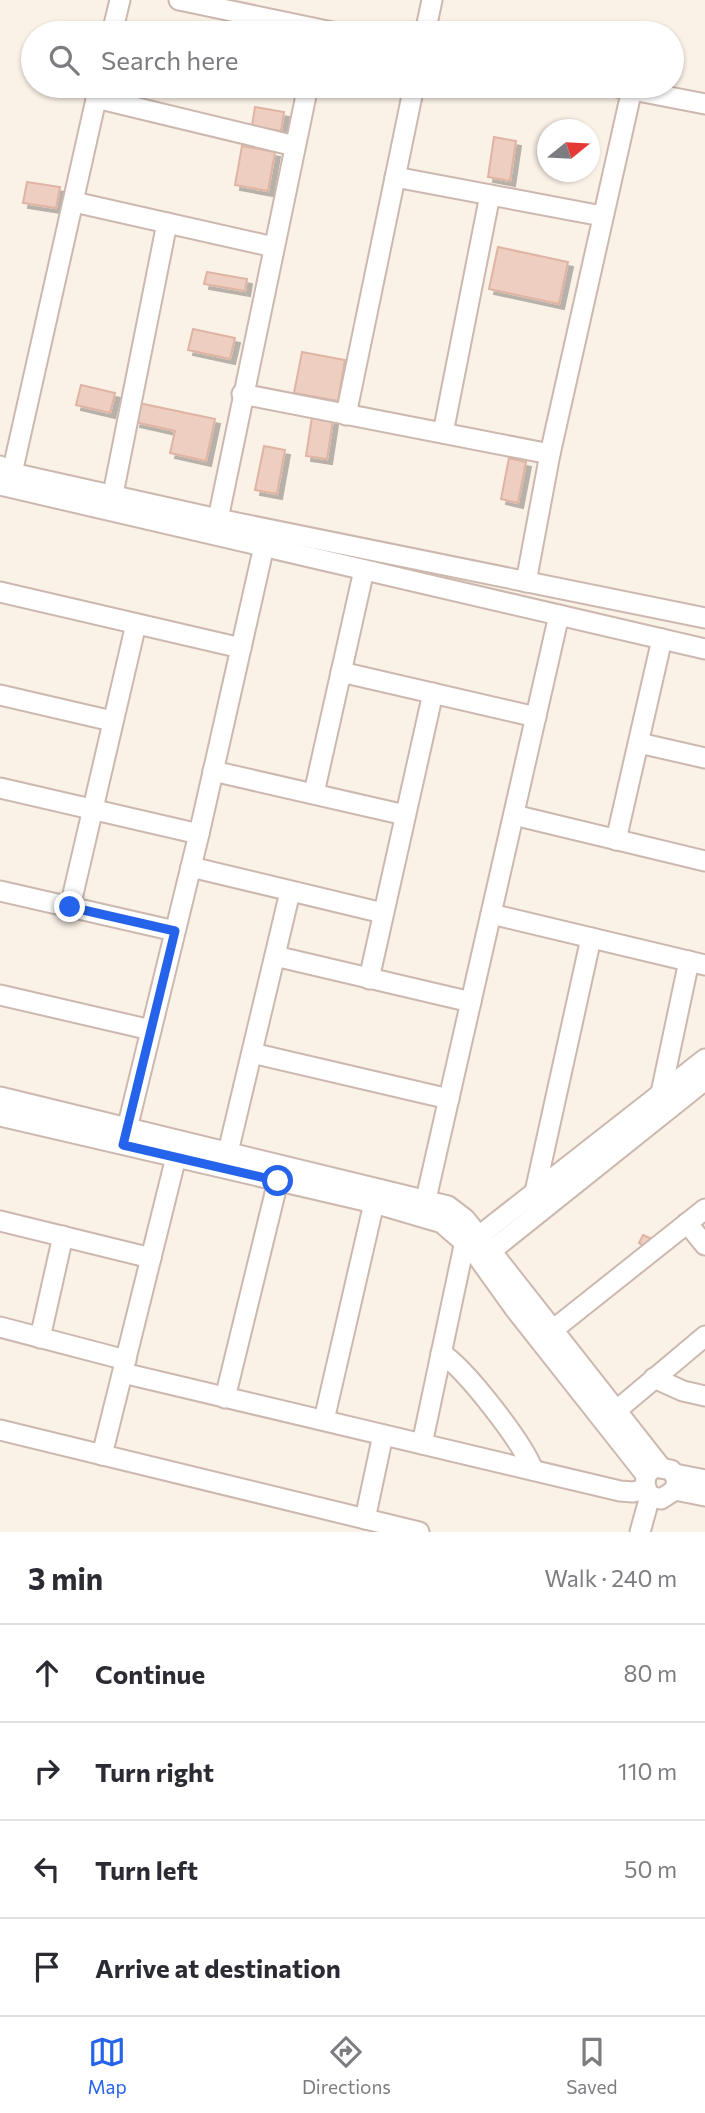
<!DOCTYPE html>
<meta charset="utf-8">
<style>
body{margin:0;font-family:Commissioner,sans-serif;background:#f2f2f3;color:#2b2b33}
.compass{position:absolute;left:537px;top:119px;width:63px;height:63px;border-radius:50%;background:#fff;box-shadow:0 2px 5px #0004;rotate:72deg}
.stop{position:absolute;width:21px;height:21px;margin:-16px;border:5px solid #2563eb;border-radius:50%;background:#fff}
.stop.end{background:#2563eb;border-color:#fff;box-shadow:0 2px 7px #0008}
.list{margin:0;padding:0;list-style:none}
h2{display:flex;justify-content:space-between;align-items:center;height:91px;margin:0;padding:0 28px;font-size:30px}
h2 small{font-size:23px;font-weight:400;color:#7c7c81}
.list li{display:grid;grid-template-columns:46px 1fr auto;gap:21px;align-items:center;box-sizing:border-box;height:98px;padding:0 28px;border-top:2px solid #e1e1e2}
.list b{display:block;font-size:26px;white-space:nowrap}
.list em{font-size:23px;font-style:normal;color:#7c7c81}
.icon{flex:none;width:38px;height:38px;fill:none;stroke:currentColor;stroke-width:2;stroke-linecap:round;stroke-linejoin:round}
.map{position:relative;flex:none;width:705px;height:1532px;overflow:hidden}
.search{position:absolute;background:#fff;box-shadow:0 2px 5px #0004;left:21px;right:21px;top:21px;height:77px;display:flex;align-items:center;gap:18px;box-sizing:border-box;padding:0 24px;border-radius:38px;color:#7c7c81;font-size:26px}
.sheet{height:483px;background:#fff}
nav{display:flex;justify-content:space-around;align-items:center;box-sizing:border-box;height:98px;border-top:2px solid #e1e1e2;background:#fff;font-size:19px;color:#7c7c81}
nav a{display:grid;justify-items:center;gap:4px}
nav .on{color:#2563eb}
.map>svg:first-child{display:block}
.building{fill:#eecec1;stroke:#dfb4a3;stroke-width:2;filter:url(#shadow)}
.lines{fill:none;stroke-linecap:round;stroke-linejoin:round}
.minor-casing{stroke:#ccb8ae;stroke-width:23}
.minor{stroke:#fff;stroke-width:19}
.route{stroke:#2563eb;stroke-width:9}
</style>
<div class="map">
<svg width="705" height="1532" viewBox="0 0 705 1532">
<defs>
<filter id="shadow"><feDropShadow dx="5" dy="5" stdDeviation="0" flood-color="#0004"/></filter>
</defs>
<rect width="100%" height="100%" fill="#faf1e7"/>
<g class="building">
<path d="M255 107 284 112 281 131 252 126Z"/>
<path d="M494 137 516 141 510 181 488 177Z"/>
<path d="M242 146 275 152 268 191 235 185Z"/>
<path d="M27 182 60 187 56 208 23 203Z"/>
<path d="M498 247 568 262 559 304 489 289Z"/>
<path d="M207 272 247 279 245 291 204 284Z"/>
<path d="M193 329 235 338 230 359 188 350Z"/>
<path d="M302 352 345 360 338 401 294 393Z"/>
<path d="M81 385 115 393 110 413 76 405Z"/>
<path d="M139 403 215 419 206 461 170 453 175 431 135 422Z"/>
<path d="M312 417 333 420 327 459 306 456Z"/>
<path d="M264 446 285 450 277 494 255 490Z"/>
<path d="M509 458 526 462 518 503 501 499Z"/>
<path d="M643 1235 652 1239 647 1248 639 1243Z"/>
</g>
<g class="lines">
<g class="minor-casing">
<g id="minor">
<path d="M179 0 337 33"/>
<path d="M112 33 120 0"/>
<path d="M425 33 432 0"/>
<path d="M612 86 705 104"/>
<path d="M96 98 295 146"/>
<path d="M395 177 602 216"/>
<path d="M74 202 274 247"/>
<path d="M242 394 550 454"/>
<path d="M346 415 414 86"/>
<path d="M443 433 490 195"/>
<path d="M0 466 12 473 218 519 705 618"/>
<path d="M12 473 99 86"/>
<path d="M0 485 705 649"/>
<path d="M113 494 167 223"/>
<path d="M218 519 308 86"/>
<path d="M526 582 550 454 632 89"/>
<path d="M0 592 241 648"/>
<path d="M341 672 536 717"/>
<path d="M0 695 112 721"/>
<path d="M639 743 705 758"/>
<path d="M213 771 405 815"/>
<path d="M0 788 199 834"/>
<path d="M314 793 364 570"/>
<path d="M514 815 705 861"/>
<path d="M616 840 662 639"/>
<path d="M191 867 383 913"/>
<path d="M0 891 175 931"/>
<path d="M70 907 136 624"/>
<path d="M491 914 705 965"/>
<path d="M275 956 471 1002"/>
<path d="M369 979 433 693"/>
<path d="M0 995 151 1030"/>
<path d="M252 1053 449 1099"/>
<path d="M661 1093 689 961"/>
<path d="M0 1097 448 1206 465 1219 491 1251 660 1466"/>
<path d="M0 1116 374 1203 442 1223 472 1249 515 1309 646 1475 645 1486 650 1496 661 1499 675 1490 677 1479 671 1470 654 1467 646 1475"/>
<path d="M124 1141 199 834 264 546"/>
<path d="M228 1152 290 892"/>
<path d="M535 1192 591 938"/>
<path d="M426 1199 559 615"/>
<path d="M0 1221 151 1258"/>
<path d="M687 1223 705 1245"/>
<path d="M479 1236 705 1059"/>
<path d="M491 1251 705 1080"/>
<path d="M0 1327 126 1360"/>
<path d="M554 1329 705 1209"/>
<path d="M40 1338 63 1236"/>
<path d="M441 1353C466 1369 523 1443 533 1470"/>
<path d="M123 1373 620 1491 633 1492 646 1489"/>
<path d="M654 1378 683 1391 705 1396"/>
<path d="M225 1398 278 1181"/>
<path d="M617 1410 705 1336"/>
<path d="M324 1420 374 1203"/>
<path d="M0 1430 419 1532"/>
<path d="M422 1444 465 1241"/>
<path d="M102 1455 176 1157"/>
<path d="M675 1474 705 1480"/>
<path d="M675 1490 705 1496"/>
<path d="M365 1519 383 1435"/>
<path d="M640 1532 650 1496"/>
</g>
</g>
<use href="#minor" class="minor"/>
</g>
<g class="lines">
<path class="route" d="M70 907 175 931 123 1145 278 1181"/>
</g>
</svg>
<svg class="compass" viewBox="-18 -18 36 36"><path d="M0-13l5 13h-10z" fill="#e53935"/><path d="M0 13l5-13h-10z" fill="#7c7c81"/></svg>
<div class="stop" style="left:278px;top:1181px"></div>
<div class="stop end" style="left:70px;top:907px"></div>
<div class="search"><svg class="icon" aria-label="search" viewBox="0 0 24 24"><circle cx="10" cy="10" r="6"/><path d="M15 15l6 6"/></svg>Search here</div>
</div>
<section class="sheet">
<h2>3 min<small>Walk · 240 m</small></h2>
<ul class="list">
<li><svg class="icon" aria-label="ahead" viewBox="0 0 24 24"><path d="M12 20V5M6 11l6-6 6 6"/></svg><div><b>Continue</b></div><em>80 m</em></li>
<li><svg class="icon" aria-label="right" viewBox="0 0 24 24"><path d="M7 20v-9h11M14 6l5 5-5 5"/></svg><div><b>Turn right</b></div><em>110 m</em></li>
<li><svg class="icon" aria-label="left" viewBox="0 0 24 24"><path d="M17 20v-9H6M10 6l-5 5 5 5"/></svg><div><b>Turn left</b></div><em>50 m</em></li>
<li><svg class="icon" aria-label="arrive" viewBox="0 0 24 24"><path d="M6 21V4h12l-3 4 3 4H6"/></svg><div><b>Arrive at destination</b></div></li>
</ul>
</section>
<nav>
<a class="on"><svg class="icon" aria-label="map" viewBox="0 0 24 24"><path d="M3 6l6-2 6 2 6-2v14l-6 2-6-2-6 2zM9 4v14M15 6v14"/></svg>Map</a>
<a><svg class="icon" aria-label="directions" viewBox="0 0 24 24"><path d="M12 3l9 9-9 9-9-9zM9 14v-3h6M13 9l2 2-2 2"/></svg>Directions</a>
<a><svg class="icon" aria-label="saved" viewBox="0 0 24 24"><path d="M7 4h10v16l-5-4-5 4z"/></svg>Saved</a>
</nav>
